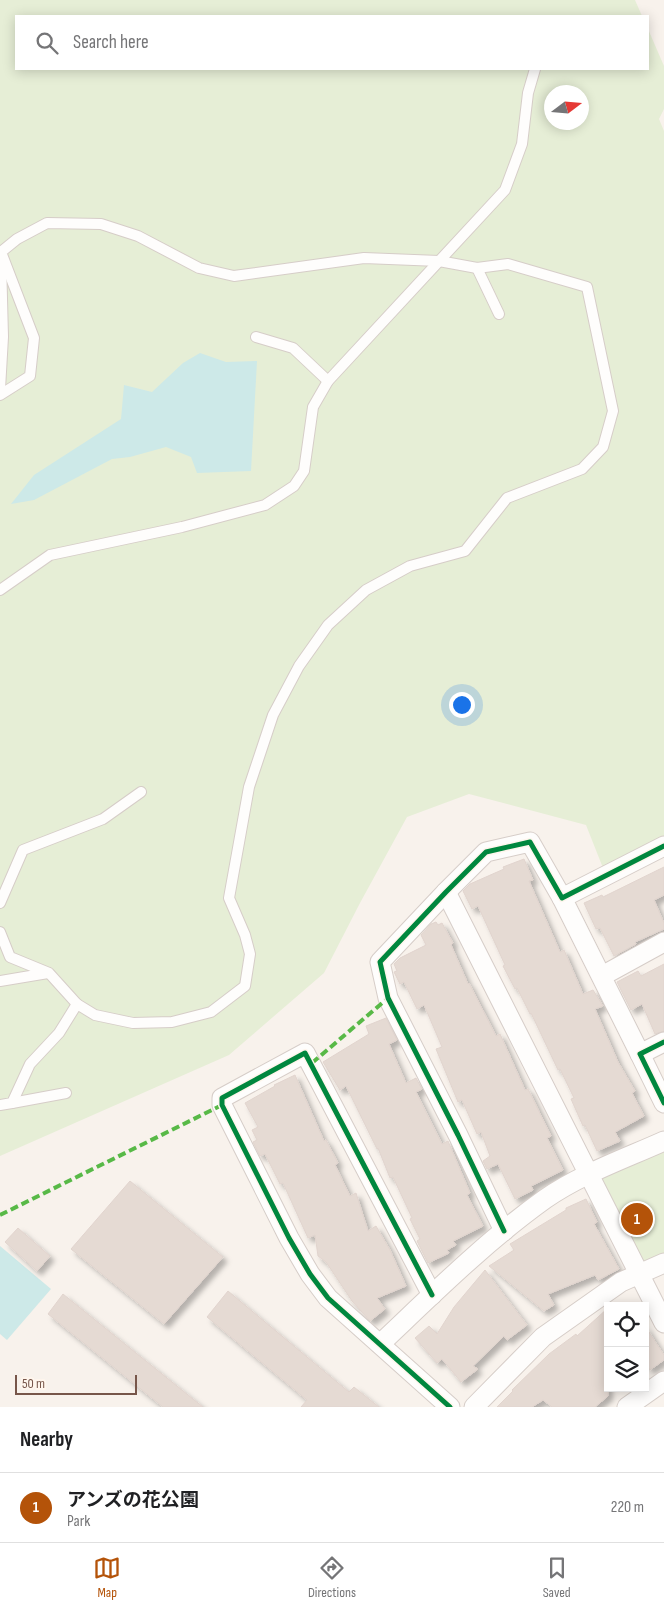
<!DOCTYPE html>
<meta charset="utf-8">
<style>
body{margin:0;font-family:"Sofia Sans Condensed","Noto Sans JP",sans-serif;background:#f6f6f6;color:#202124}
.controls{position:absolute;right:15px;bottom:15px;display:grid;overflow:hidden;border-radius:0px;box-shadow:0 2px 12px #0003}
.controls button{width:45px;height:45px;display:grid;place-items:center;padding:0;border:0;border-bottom:1px solid #e0e0e0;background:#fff;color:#202124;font:25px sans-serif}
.compass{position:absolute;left:544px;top:85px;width:45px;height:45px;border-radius:50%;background:#fff;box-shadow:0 2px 12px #0003;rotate:74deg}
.scale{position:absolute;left:15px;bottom:12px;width:122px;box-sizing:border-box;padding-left:5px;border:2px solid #77564a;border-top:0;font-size:14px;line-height:18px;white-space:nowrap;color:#77564a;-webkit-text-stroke:4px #fff6ed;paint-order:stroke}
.you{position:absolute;left:461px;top:704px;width:18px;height:18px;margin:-12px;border:4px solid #fff;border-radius:50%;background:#1a73e8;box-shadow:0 0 0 8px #1a73e833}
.badge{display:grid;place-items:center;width:32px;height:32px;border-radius:50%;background:#b45309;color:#fff;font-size:16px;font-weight:700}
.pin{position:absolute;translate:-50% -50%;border:2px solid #fff;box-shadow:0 1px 5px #0006}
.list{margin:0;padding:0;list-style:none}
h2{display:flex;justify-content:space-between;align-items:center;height:65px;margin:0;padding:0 20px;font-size:21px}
h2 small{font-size:16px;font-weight:400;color:#757577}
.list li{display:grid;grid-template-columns:32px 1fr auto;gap:15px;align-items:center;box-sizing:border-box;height:70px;padding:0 20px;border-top:1px solid #e0e0e0}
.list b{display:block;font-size:19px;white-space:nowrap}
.list p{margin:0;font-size:16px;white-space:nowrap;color:#757577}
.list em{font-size:16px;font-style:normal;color:#757577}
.icon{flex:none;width:28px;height:28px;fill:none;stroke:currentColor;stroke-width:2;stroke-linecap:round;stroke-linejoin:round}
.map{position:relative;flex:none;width:664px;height:1407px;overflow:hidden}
.search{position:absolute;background:#fff;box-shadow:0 2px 12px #0003;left:15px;right:15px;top:15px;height:55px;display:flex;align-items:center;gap:12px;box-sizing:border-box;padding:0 18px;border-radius:0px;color:#757577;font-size:19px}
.sheet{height:135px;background:#fff}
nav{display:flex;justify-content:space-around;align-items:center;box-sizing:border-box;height:70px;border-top:1px solid #e0e0e0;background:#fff;font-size:14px;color:#757577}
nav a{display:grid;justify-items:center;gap:2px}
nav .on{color:#b45309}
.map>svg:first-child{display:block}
.green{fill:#e6eed6;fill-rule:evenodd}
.water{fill:#cde9e8}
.building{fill:#e5dad3;stroke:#e1d4ce;filter:url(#shadow)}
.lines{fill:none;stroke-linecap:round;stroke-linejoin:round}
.service-casing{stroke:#d6cdc8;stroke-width:12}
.minor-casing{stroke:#d6cdc8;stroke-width:21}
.service{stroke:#fefdfc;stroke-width:10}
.minor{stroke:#fefdfc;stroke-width:19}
.quiet{stroke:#58b947;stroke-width:4;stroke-dasharray:8 4;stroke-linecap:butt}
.cycleway-casing{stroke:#fff6ed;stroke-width:8}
.cycleway{stroke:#00873e;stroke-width:5}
</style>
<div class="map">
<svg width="664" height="1407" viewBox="0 0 664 1407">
<defs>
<filter id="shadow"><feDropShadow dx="4.5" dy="4.5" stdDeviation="2.5" flood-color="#0004"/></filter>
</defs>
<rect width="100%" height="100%" fill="#f8f2ec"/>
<g class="green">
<path d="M0 0H635L642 16H16V69H648V29L664 66V109L659 119 664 131V836L603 868 586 825 469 794 407 817 360 903 324 973 229 1055 0 1156ZM552 92H582V122H552Z"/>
<path d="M664 1141V1263L639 1274 588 1174Z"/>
</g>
<g class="water">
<path d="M200 353 226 362 257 361 251 471 197 473 191 457 166 447 130 457 112 459 34 500 11 504 34 475 121 419 124 385 152 392 183 363Z"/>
<path d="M0 1246 51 1289 7 1340 0 1334Z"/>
</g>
<g class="building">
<path d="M524 859 533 880 529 881 560 952 564 950 583 994 593 990 603 1006 595 1009 618 1062 635 1091 632 1093 644 1116 615 1132 620 1141 597 1151 585 1125 583 1126 571 1099 574 1098 560 1069 558 1070 531 1013 530 1014 517 988 515 989 503 966 505 965 478 906 472 909 463 891 470 884 504 869 503 867Z"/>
<path d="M664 867V895L654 900 664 923V929L635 942 636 944 614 956 600 928 596 929 584 903 602 895 603 897Z"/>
<path d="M436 922 438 925 442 923 453 943 451 945 468 984 469 983 496 1036 500 1034 525 1090 528 1089 551 1136 547 1138 563 1170 531 1186 533 1190 515 1199 498 1164 487 1169 483 1161 490 1156 481 1132 477 1134 462 1100 458 1102 436 1049 442 1047 424 1005 417 1009 404 982 400 984 394 972 397 971 394 964 400 958 426 945 421 935 431 924Z"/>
<path d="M664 964V1031L655 1034 642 1004 631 1010 617 982 638 971 641 976Z"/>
<path d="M386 1018 397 1040 389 1044 406 1083 416 1078 422 1089 416 1092 442 1144 448 1141 470 1193 467 1195 483 1226 453 1241 456 1245 447 1250 449 1253 428 1263 417 1241 420 1239 410 1219 412 1218 393 1177 390 1178 378 1148 377 1149 346 1086 340 1090 323 1062 369 1034 366 1026Z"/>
<path d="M295 1075 324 1141 326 1140 338 1163 335 1165 350 1196 356 1193 368 1231 376 1226 390 1250 406 1286 377 1298 385 1309 370 1321 352 1301 326 1262 318 1256 315 1235 308 1238 283 1183 280 1184 265 1154 260 1156 253 1142 257 1140 252 1130 258 1127 245 1103 275 1086 274 1085Z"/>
<path d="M130 1181 223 1257 164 1324 71 1249Z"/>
<path d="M586 1199 597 1222 594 1224 619 1269 598 1280 595 1275 548 1294 554 1305 544 1311 489 1266 514 1250 510 1244 566 1210V1208Z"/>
<path d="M18 1228 50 1256 37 1271 5 1242Z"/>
<path d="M485 1270 527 1325 507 1340 504 1336 473 1366 478 1369 461 1382 442 1359 437 1363 415 1338 429 1326 437 1334 454 1307Z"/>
<path d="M228 1291 349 1392 354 1387 379 1407H301L307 1400 207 1317Z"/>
<path d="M63 1294 203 1407H163L48 1314Z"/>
<path d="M608 1308V1396L595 1407H552L543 1400 532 1407H497L513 1391 512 1390 549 1354 576 1334 577 1336Z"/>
<path d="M645 1326 664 1355V1360L650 1370 645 1362Z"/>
</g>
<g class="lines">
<g class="service-casing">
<g id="service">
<path d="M477 268 499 314"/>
<path d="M256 337 293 348 328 381"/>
<path d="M0 389 3 337 1 260"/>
<path d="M0 395 30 376 34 338 1 252 17 239 47 223 101 224 138 236 199 268 234 276 364 258 439 261 477 268 508 264 587 287 613 411 603 447 582 469 507 498 465 551 410 566 366 590 328 625 299 666 273 715 249 787 229 898 245 935 250 954 245 986 211 1012 172 1022 133 1023 95 1015 77 1004 59 1033 30 1064 12 1103 0 1105"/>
<path d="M0 590 50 555 182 527 265 505 294 486 304 471 313 407 328 381 505 190 522 144 528 93 535 69"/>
<path d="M0 903 23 850 103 819 141 792"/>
<path d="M0 932 10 957 49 973 77 1004"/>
<path d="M0 981 48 973"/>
<path d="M12 1103 66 1093"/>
</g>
</g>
<g class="minor-casing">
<g id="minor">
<path d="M446 892 664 1323"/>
<path d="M562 898 640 1054"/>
<path d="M602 976 664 942"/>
<path d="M664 1042 640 1054 664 1103"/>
<path d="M504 1231 458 1135 388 998 380 962 446 892 486 852 530 842 562 898 664 846"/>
<path d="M432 1295 305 1053 222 1098V1105L289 1238 310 1274 328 1298 450 1407"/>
<path d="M380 1344C433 1294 485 1242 545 1199 581 1174 624 1159 664 1141"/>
<path d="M474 1407 543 1337 621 1282 664 1263"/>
<path d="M627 1407 664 1381"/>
</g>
</g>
<use href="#service" class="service"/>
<use href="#minor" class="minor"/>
<g class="quiet">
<path d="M312 1063 388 998"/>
<path d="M0 1215 222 1105"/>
</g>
<g class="cycleway-casing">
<g id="cycleway">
<path d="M664 1042 640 1054 664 1103"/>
<path d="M504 1231 458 1135 388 998 380 962 446 892 486 852 530 842 562 898 664 846"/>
<path d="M432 1295 305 1053 222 1098V1105L289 1238 310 1274 328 1298 450 1407"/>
</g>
</g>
<use href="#cycleway" class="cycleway"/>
</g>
</svg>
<div class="controls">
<button><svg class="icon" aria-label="locate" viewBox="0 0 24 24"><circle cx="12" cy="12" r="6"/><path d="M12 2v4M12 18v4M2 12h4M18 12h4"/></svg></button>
<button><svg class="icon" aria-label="layers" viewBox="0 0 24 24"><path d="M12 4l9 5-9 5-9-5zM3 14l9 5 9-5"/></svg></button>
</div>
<svg class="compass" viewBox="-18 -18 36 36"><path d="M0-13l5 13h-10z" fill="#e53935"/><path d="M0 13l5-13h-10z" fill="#757577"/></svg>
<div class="scale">50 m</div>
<div class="you"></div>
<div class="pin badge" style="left:637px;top:1219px">1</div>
<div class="search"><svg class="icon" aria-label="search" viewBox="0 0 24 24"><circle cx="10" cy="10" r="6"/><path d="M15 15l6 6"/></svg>Search here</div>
</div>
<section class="sheet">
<h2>Nearby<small></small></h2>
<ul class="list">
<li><span class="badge">1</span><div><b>アンズの花公園</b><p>Park</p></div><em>220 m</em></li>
</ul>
</section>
<nav>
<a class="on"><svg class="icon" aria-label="map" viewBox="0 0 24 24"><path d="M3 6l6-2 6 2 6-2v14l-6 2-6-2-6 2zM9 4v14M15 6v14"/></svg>Map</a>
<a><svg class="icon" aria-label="directions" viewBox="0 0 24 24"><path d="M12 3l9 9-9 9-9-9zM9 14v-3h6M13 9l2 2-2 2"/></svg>Directions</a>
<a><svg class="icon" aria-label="saved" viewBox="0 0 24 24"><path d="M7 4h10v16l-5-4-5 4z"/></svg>Saved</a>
</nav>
